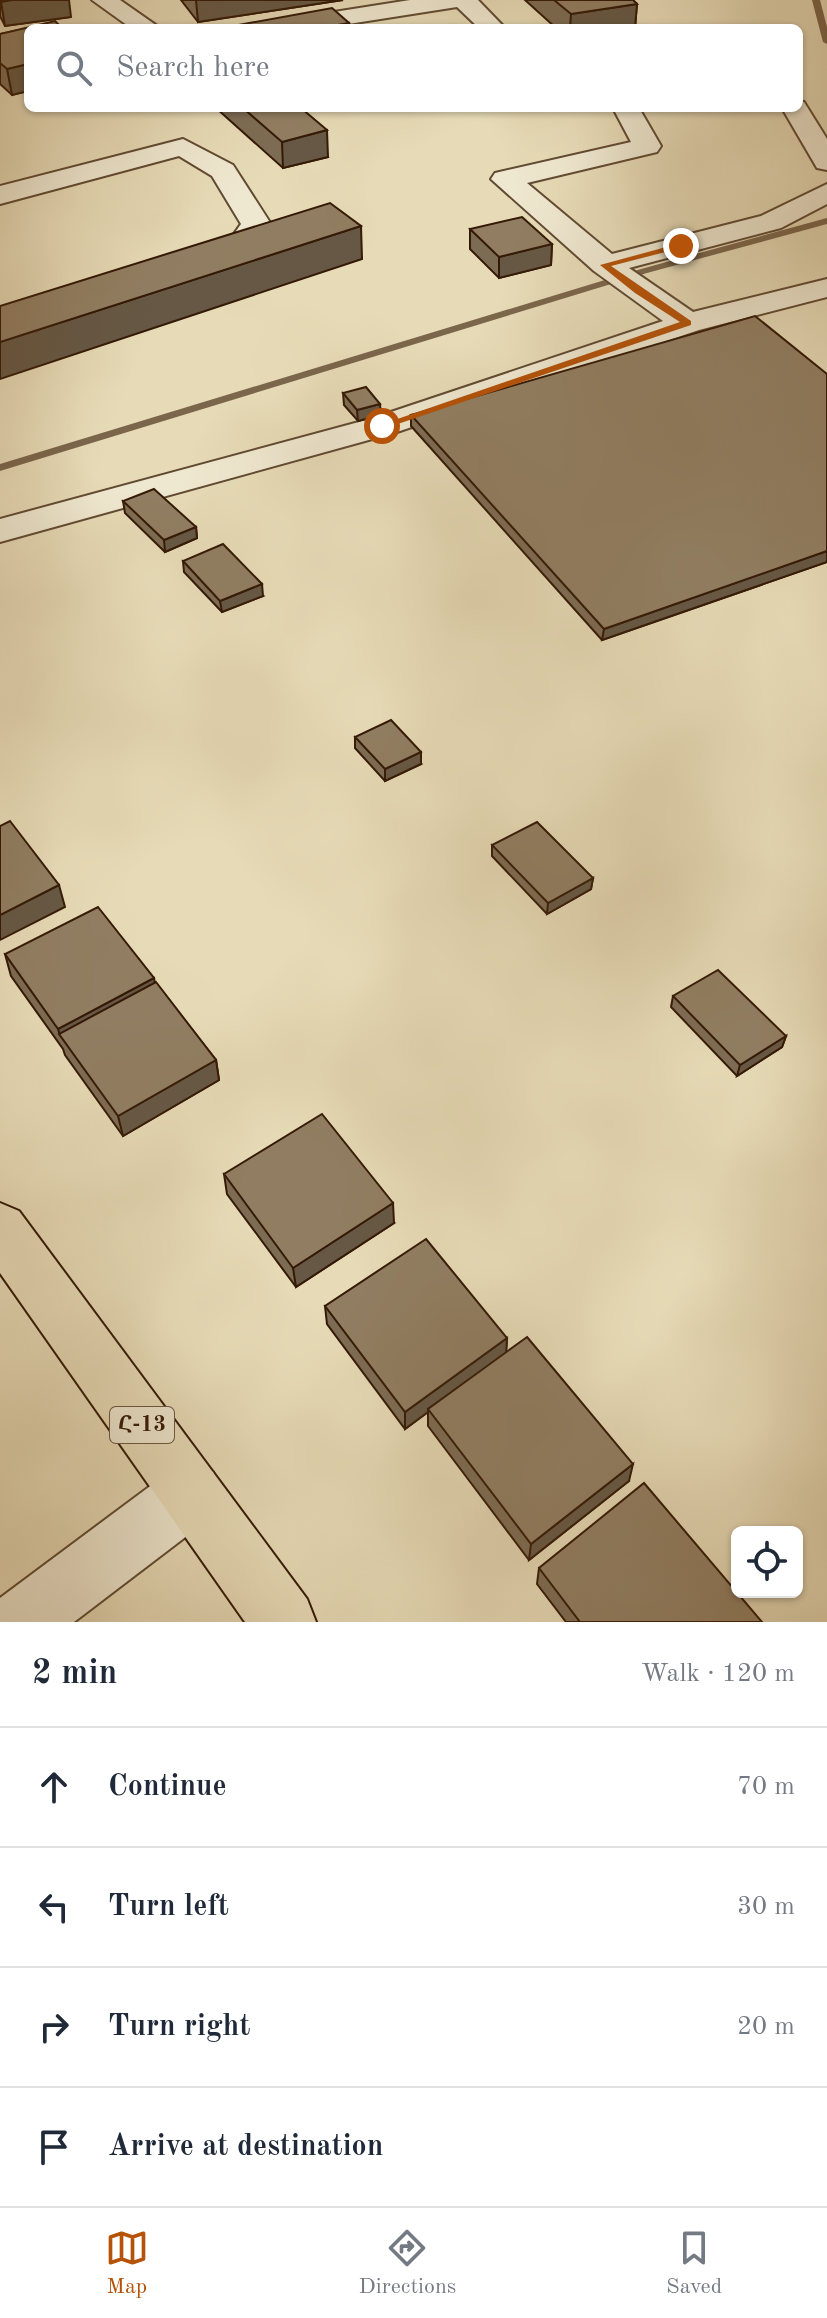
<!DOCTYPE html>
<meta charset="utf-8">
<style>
body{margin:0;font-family:"Old Standard TT","Noto Serif Armenian",serif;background:#f6f6f7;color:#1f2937}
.controls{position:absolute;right:24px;bottom:24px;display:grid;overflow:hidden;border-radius:12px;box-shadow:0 2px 6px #0004}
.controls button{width:72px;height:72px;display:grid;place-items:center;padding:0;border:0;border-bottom:2px solid #e0e1e3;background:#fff;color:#1f2937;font:40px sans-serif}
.stop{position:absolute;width:24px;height:24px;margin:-18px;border:6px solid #b45309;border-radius:50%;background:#fff}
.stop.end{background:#b45309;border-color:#fff;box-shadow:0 2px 8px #0008}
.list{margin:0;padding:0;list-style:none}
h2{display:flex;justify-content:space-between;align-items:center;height:104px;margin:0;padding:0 32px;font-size:34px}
h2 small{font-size:26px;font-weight:400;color:#747a83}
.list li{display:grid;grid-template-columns:52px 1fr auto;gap:24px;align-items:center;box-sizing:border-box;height:120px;padding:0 32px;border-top:2px solid #e0e1e3}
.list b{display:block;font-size:30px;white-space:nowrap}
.list em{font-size:26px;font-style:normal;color:#747a83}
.icon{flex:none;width:44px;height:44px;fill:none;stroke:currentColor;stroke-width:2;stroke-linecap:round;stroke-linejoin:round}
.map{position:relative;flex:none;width:827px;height:1622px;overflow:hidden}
.search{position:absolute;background:#fff;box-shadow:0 2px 6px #0004;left:24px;right:24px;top:24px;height:88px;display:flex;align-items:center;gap:20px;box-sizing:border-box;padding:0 28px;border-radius:12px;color:#747a83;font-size:30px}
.sheet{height:584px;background:#fff}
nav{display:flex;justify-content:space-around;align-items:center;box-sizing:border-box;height:112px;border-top:2px solid #e0e1e3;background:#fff;font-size:22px;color:#747a83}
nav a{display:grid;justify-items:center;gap:4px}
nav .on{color:#b45309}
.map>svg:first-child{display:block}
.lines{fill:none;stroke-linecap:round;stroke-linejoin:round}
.stream{fill:#7b664c;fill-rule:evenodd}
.minor-casing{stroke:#614a32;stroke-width:4}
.major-casing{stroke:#341906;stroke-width:4}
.minor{fill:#efe8d0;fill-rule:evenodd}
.major{fill:#e7dbb7;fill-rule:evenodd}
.wall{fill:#7d6c54;stroke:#341906;stroke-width:2}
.shaded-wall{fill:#665845;stroke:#341906;stroke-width:2}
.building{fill:#917e62;stroke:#341906;stroke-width:2}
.route{fill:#b45309}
.labels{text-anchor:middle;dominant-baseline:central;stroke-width:6;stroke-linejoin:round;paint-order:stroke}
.shield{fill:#efe8d0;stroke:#6c5743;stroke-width:2}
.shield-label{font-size:22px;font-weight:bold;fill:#341906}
</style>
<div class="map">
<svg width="827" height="1622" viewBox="0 0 827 1622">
<rect width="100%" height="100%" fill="#e7dbb7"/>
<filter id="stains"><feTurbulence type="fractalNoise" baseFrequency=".0025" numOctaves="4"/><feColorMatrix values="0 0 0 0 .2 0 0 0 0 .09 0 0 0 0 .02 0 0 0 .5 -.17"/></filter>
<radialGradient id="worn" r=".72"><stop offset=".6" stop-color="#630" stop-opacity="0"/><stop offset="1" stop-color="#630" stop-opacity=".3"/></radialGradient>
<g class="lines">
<g class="stream">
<path d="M812 0H820L827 27V44L823 42Z"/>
<path d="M827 218V224L647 273 0 471V464L641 269Z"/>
</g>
<g class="minor-casing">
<g id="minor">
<path d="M92 0H120L160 28H131Z"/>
<path d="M410 0H478L505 28H479L457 7 323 28H265L268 23 277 21Z"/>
<path d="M799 101 804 102 827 139V170L817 168 782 108H799Z"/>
<path d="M613 108H639L661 146 657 152 527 183 612 254 761 216 827 184V204L781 228 629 268 693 312 827 279V297L699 330 394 433 0 542V519L370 419 663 321 594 271 491 179 495 173 631 142Z"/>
<path d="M183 139 233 165 271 224 251 253 206 266 195 263 191 257 195 251 229 241 241 224 212 176 179 156 0 204V186Z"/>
<path d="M191 1463 213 1472 222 1494 213 1516 74 1622H0V1598L169 1472Z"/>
</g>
</g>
<g class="major-casing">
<path id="major" d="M0 1203 19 1211 307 1599 316 1622H245L0 1273Z"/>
</g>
<use href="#minor" class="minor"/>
<use href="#major" class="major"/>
</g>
<g class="wall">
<path d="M0 0 71 17 5 26 0 16Z"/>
<path d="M181 0H343L198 22Z"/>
<path d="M525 0H633L637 4 635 28H556Z"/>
<path d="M28 28V91L12 95 0 84V34Z"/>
<path d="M216 108H301L328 157 283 168Z"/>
<path d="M470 229 552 244 551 265 499 278 470 249Z"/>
<path d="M827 374V562L602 640 411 426V415Z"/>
<path d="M343 393 381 415 358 421 344 405Z"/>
<path d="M123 501 196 527 197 538 165 552 125 513Z"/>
<path d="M183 561 263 596 222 612 184 572Z"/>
<path d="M355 737 421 764 385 781 355 748Z"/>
<path d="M492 845 593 878 591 889 547 914 492 856Z"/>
<path d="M5 954 155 983 216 1060 219 1080 123 1136 65 1055 63 1049 11 976Z"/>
<path d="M673 996 786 1036 782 1047 737 1076 671 1007Z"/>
<path d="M224 1174 394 1223 296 1287 227 1194Z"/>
<path d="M325 1306 507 1338 506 1352 629 1481 529 1560 428 1426V1412L405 1429 327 1324Z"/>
<path d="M539 1568 762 1622H566L537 1584Z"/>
</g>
<g class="shaded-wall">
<path d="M12 0H69L71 17 5 26 1 2Z"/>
<path d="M196 0H343L198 22Z"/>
<path d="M637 4 635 28H570L571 14Z"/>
<path d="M349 23V28H321Z"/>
<path d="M28 64V91L12 95 7 69Z"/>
<path d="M327 130 328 157 283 168 282 142Z"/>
<path d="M361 226 362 259 0 379V342Z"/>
<path d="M552 244 551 265 499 278V257Z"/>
<path d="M380 404 381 415 358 421 357 410Z"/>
<path d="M196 527 197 538 165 552 164 540Z"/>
<path d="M827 551V562L602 640 604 629Z"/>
<path d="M262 584 263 596 222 612 220 601Z"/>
<path d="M421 752V764L385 781V769Z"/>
<path d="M593 878 591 889 547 914 548 903Z"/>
<path d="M59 885 65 907 0 940V915Z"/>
<path d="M154 978 158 999 60 1035 58 1029Z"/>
<path d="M786 1036 782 1047 737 1076 740 1065Z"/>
<path d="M216 1060 219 1080 123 1136 118 1116Z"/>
<path d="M393 1203 394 1223 296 1287 293 1268Z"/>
<path d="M507 1338 506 1357 428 1409V1412L405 1429V1412Z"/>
<path d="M633 1464 629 1481 529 1560 531 1544Z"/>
</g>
<g class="building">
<path d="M554 0H633L637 4 571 14Z"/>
<path d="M332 8 349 23 321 28H222Z"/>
<path d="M55 21 62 28H28V64L7 69 0 63V34Z"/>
<path d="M243 108H301L327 130 282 142Z"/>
<path d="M330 203 361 226 0 342V306Z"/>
<path d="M522 217 552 244 499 257 470 229Z"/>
<path d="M755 316 827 374V551L604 629 411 415Z"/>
<path d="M366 387 380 404 357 410 343 393Z"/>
<path d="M154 489 196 527 164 540 123 501Z"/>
<path d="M223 544 262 584 220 601 183 561Z"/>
<path d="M391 720 421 752 385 769 355 737Z"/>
<path d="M10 821 59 885 0 915V826Z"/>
<path d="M537 822 593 878 548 903 492 845Z"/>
<path d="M98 907 154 978 58 1029 5 954Z"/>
<path d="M718 970 786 1036 740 1065 673 996Z"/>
<path d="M156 982 216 1060 118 1116 59 1034Z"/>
<path d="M322 1114 393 1203 293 1268 224 1174Z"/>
<path d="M426 1239 507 1338 405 1412 325 1306Z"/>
<path d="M527 1337 633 1464 531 1544 428 1409Z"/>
<path d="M644 1483 762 1622H580L539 1568Z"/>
</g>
<path class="route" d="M681 243 685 247 611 266 691 321V325L386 428 377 426 680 322 635 293 600 265Z"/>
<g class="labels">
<rect class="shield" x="110" y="1407" width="64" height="36" rx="6"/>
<g class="shield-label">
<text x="142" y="1425">Հ-13</text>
</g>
</g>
<rect width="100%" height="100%" filter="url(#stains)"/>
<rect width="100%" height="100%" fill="url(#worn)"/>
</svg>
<div class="controls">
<button><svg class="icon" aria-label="locate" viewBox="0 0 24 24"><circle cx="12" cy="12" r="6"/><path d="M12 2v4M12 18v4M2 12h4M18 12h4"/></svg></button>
</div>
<div class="stop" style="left:382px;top:426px"></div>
<div class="stop end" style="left:681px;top:246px"></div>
<div class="search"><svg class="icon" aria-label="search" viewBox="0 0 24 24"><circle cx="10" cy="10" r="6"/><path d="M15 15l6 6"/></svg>Search here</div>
</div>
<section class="sheet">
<h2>2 min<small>Walk · 120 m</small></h2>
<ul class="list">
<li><svg class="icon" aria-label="ahead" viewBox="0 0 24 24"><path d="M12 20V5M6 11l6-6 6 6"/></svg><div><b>Continue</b></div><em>70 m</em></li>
<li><svg class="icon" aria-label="left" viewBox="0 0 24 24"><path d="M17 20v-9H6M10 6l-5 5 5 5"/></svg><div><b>Turn left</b></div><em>30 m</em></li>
<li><svg class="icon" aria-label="right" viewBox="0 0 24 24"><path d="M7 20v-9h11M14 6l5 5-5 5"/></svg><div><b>Turn right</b></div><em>20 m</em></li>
<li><svg class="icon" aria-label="arrive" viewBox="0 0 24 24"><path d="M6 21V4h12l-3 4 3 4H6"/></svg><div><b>Arrive at destination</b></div></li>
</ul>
</section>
<nav>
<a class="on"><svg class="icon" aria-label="map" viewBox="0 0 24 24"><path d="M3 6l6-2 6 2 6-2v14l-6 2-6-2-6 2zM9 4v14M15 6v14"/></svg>Map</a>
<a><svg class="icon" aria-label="directions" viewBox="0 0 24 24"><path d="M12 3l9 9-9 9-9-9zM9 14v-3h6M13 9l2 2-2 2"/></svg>Directions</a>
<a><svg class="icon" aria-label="saved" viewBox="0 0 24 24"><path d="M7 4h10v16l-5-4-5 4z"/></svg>Saved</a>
</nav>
